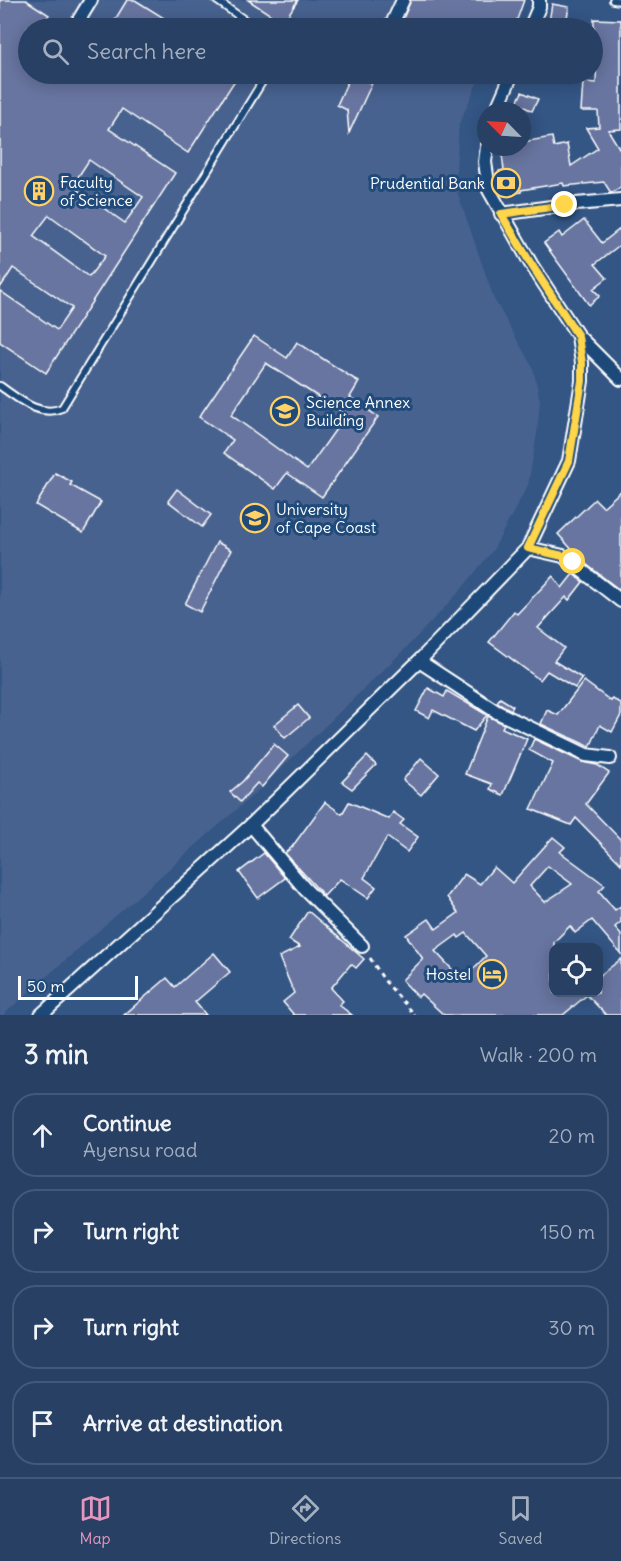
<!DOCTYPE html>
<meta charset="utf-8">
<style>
body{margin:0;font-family:Delius,sans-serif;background:#334b6d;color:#f1f3f6}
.controls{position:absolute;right:18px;bottom:18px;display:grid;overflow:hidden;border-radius:12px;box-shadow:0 3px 15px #0003}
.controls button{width:54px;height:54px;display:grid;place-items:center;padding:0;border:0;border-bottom:2px solid #435978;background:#274064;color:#f1f3f6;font:30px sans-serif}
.compass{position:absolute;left:477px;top:102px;width:54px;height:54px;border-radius:50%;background:#274064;box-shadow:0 3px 15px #0003;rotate:294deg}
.scale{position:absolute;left:18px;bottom:15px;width:120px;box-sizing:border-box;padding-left:6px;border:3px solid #fff;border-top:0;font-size:16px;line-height:21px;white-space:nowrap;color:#fff;-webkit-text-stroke:4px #1f4a7a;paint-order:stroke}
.stop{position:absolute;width:18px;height:18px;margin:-14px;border:4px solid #ffd54a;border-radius:50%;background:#fff}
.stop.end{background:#ffd54a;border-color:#fff;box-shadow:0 2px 6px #0008}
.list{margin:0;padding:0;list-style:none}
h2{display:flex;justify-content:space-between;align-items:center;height:78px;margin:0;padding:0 24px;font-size:26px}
h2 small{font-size:20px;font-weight:400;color:#a4afbf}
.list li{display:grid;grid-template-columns:39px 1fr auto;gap:18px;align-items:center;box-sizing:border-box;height:84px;margin:0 12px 12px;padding:0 12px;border:2px solid #435978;border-radius:24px}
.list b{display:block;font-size:22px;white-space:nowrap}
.list p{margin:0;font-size:20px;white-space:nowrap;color:#a4afbf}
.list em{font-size:20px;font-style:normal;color:#a4afbf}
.icon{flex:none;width:33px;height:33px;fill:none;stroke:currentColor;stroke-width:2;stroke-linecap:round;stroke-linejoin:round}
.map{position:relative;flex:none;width:621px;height:1015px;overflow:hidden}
.search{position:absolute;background:#274064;box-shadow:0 3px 15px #0003;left:18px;right:18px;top:18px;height:66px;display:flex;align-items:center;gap:15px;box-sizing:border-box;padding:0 21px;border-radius:33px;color:#a4afbf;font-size:22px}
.sheet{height:462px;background:#274064}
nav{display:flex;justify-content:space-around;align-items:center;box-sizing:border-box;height:84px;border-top:2px solid #435978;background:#274064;font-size:16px;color:#a4afbf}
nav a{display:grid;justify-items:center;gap:3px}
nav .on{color:#e797bd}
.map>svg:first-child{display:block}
.built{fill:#47628f}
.building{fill:#6774a0;stroke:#fff;stroke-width:1.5;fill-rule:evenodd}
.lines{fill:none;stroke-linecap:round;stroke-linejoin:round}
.lane-casing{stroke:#fff;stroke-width:10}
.street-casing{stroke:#fff;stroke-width:16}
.path{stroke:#fff;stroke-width:3;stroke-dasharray:4.5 4.5;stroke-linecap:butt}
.lane{stroke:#1f4a7a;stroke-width:6}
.street{stroke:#1f4a7a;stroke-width:12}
.route{stroke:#ffd54a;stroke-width:8}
.labels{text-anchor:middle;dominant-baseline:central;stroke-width:6;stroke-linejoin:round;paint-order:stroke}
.poi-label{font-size:16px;fill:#fff;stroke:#1f4a7a;text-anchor:start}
</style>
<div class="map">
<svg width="621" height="1015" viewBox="0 0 621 1015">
<rect width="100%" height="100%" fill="#345685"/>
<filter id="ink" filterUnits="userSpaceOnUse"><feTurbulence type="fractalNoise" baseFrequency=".0167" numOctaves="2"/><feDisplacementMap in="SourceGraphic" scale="12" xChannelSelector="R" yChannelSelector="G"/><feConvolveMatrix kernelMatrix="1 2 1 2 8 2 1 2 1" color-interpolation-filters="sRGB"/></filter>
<g filter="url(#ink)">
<path class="built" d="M0 0H510L500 28H28V74H481L459 124 455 185 494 299 533 368 540 401 537 434 528 485 493 550 460 591 406 648 261 788 3 1015H0Z"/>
<g class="building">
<path d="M0 0H26L49 15 39 28H28V74H69L78 80 82 74H239L188 153 122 109 109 129 175 173 46 373 0 342V291L57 330 72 308 13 268 0 288ZM89 160 143 197 125 223 72 186ZM49 215 105 256 89 277 33 236Z"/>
<path d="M127 0H135L180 28H110Z"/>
<path d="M248 0H298L283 23Z"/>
<path d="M411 0H524L514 28H399Z"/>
<path d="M552 4 569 7 565 28H548Z"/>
<path d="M594 19 621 20V129L608 130 621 151V187L611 193 604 182 564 186 563 183 521 190V192L503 195 499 171 504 170 501 147H523L522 142 552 137 554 147 567 144 571 166 598 148 586 128 599 127 598 111H581L583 82 596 83 597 49H594Z"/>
<path d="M351 74 372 83 349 133 347 110 337 105Z"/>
<path d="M522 92 538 99 532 111 517 103Z"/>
<path d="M584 220 602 243 621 228V244L595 264 607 278 593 289 600 296 589 305 544 243 559 232 562 237Z"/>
<path d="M254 336 287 358 297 342 359 382 350 397 378 417 322 497 287 473 275 489 224 453 233 440 199 417ZM266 363 346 415 307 470 231 415Z"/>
<path d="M55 473 72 482 70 485 101 502 83 533 36 505Z"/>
<path d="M177 489 211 515 202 527 168 501Z"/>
<path d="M621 491V591L582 561 558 534 595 499 603 507Z"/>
<path d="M217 542 231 550 200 612 185 604Z"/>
<path d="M573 574 583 582 569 600 566 597 538 628 564 648 554 661 582 678 575 688 547 671 540 680 489 642 514 611 517 614 553 576 562 588Z"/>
<path d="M584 681 611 701 612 699 621 703V715L612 732 600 725 590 747 541 724 547 710 558 715Z"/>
<path d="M428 688 444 697 447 691 487 715 474 731 433 710 429 718 416 711Z"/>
<path d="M500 698 513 706 511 710 497 702Z"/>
<path d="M298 705 309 718 285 738 274 725Z"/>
<path d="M488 716 504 724 502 728 527 739 503 795 490 789 492 784 465 774Z"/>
<path d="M534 739 582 762 597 765 609 773 586 804 621 840V864L576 818 571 825 531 809 553 763 529 750Z"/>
<path d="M274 744 288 756 262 787 257 783 240 802 230 792 243 781Z"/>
<path d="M367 756 376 765 352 789 342 782Z"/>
<path d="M421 758 439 774 421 795 403 780Z"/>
<path d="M325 802 342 814 349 802 389 819 393 812 404 820 400 824 418 837 407 852 387 837 364 878 376 887 368 898 340 879 324 896 285 853 292 847Z"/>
<path d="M553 837 565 847 560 852 605 885 599 891 615 910 621 906V922L615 927 621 935V954L592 920 575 933 570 926 554 942V993H598V977L621 959V1015H606L587 995 563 1015H444L421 994 418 997 402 980 423 959 406 935 429 919 436 929 458 913 447 897 464 874 480 884 494 867 512 883ZM548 866 572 884 545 902 530 886ZM466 933 486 956 462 980 435 951 457 935 459 938Z"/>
<path d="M264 853 285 878 258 898 239 872Z"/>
<path d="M308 911 364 959 356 968 351 964 331 988 343 1001 339 1005 352 1015H294L283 1002 294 993 279 957 300 947 289 940Z"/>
<path d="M214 953 230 972 195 1002 206 1015H124L167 978 175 987Z"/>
</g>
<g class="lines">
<g class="lane-casing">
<g id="lane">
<path d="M216 0 256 28"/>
<path d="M613 0 621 1"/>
<path d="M0 386C18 398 39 418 62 408L267 74"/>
</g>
</g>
<g class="street-casing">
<g id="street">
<path d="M74 28 91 0"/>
<path d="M390 28 403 0"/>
<path d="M530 28 539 7V0"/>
<path d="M496 111 512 74"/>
<path d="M501 214 565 205 621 200"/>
<path d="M578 336 621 379"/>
<path d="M528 548 563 556 621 601"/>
<path d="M419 661 497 712 586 755 610 758"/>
<path d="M251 825 305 889 362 946"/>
<path d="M41 1015 251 825 419 661 528 548 569 461 582 381V363L578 336 531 264 489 190 485 162 487 147"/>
</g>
</g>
<path class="path" d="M370 958 384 980 415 1015"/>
<use href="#lane" class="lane"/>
<use href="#street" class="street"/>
</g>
</g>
<g class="lines" filter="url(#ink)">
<path class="route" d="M565 205 501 214 531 264 578 336 582 363V381L569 461 528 548 563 556 573 562"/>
</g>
<defs>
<g id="bank-ring" transform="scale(1.5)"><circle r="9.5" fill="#1f4a7a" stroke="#ffd166" stroke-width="1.5"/><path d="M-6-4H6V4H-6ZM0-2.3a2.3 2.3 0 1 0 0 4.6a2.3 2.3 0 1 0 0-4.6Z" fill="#ffd166"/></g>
<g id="building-ring" transform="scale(1.5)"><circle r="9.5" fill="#1f4a7a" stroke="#ffd166" stroke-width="1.5"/><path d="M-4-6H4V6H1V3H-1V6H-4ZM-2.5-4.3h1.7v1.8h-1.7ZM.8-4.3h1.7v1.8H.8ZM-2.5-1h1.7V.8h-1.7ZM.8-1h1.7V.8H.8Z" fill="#ffd166"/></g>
<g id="school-ring" transform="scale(1.5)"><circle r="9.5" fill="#1f4a7a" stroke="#ffd166" stroke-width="1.5"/><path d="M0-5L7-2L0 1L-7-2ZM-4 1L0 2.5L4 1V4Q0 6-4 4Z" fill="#ffd166"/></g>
<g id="university-ring" transform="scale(1.5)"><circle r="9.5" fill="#1f4a7a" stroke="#ffd166" stroke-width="1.5"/><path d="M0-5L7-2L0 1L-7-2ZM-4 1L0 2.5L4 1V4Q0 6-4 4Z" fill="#ffd166"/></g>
<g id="hotel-ring" transform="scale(1.5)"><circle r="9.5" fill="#1f4a7a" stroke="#ffd166" stroke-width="1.5"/><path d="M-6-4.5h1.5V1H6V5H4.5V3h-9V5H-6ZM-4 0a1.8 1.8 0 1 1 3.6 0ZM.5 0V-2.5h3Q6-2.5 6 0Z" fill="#ffd166"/></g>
</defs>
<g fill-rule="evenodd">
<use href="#bank-ring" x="506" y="183"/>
<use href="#building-ring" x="39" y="191"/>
<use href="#school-ring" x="285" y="411"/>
<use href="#university-ring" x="255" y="518"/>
<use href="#hotel-ring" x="492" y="974"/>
</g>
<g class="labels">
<g class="poi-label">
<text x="60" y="182">Faculty<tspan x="60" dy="18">of Science</tspan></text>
<text x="485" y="183" text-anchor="end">Prudential Bank</text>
<text x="306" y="402">Science Annex<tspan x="306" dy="18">Building</tspan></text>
<text x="276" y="509">University<tspan x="276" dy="18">of Cape Coast</tspan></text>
<text x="471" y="974" text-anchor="end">Hostel</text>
</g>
</g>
</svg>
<div class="controls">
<button><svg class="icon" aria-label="locate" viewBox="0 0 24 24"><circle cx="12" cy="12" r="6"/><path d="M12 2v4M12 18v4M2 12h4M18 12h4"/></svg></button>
</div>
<svg class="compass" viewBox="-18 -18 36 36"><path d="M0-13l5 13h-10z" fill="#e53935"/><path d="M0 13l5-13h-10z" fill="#a4afbf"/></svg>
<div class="scale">50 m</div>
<div class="stop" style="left:573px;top:562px"></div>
<div class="stop end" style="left:565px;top:205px"></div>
<div class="search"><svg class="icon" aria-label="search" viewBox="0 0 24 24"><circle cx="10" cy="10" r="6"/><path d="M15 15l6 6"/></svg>Search here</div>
</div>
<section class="sheet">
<h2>3 min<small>Walk · 200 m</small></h2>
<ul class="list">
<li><svg class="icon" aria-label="ahead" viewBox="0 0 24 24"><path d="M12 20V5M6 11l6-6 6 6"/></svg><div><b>Continue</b><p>Ayensu road</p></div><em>20 m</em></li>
<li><svg class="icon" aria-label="right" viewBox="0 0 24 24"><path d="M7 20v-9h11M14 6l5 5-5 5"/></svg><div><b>Turn right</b></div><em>150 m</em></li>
<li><svg class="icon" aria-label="right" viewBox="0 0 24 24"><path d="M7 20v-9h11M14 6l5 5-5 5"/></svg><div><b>Turn right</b></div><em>30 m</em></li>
<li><svg class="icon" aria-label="arrive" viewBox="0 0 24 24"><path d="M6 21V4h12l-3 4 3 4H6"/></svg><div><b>Arrive at destination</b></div></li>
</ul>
</section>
<nav>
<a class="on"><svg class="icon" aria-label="map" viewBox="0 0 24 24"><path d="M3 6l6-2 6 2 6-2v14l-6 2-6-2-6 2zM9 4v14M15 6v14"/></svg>Map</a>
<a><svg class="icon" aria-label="directions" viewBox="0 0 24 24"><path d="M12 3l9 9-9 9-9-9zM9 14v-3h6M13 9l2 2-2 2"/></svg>Directions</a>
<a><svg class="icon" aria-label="saved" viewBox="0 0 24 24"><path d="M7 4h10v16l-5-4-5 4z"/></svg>Saved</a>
</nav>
